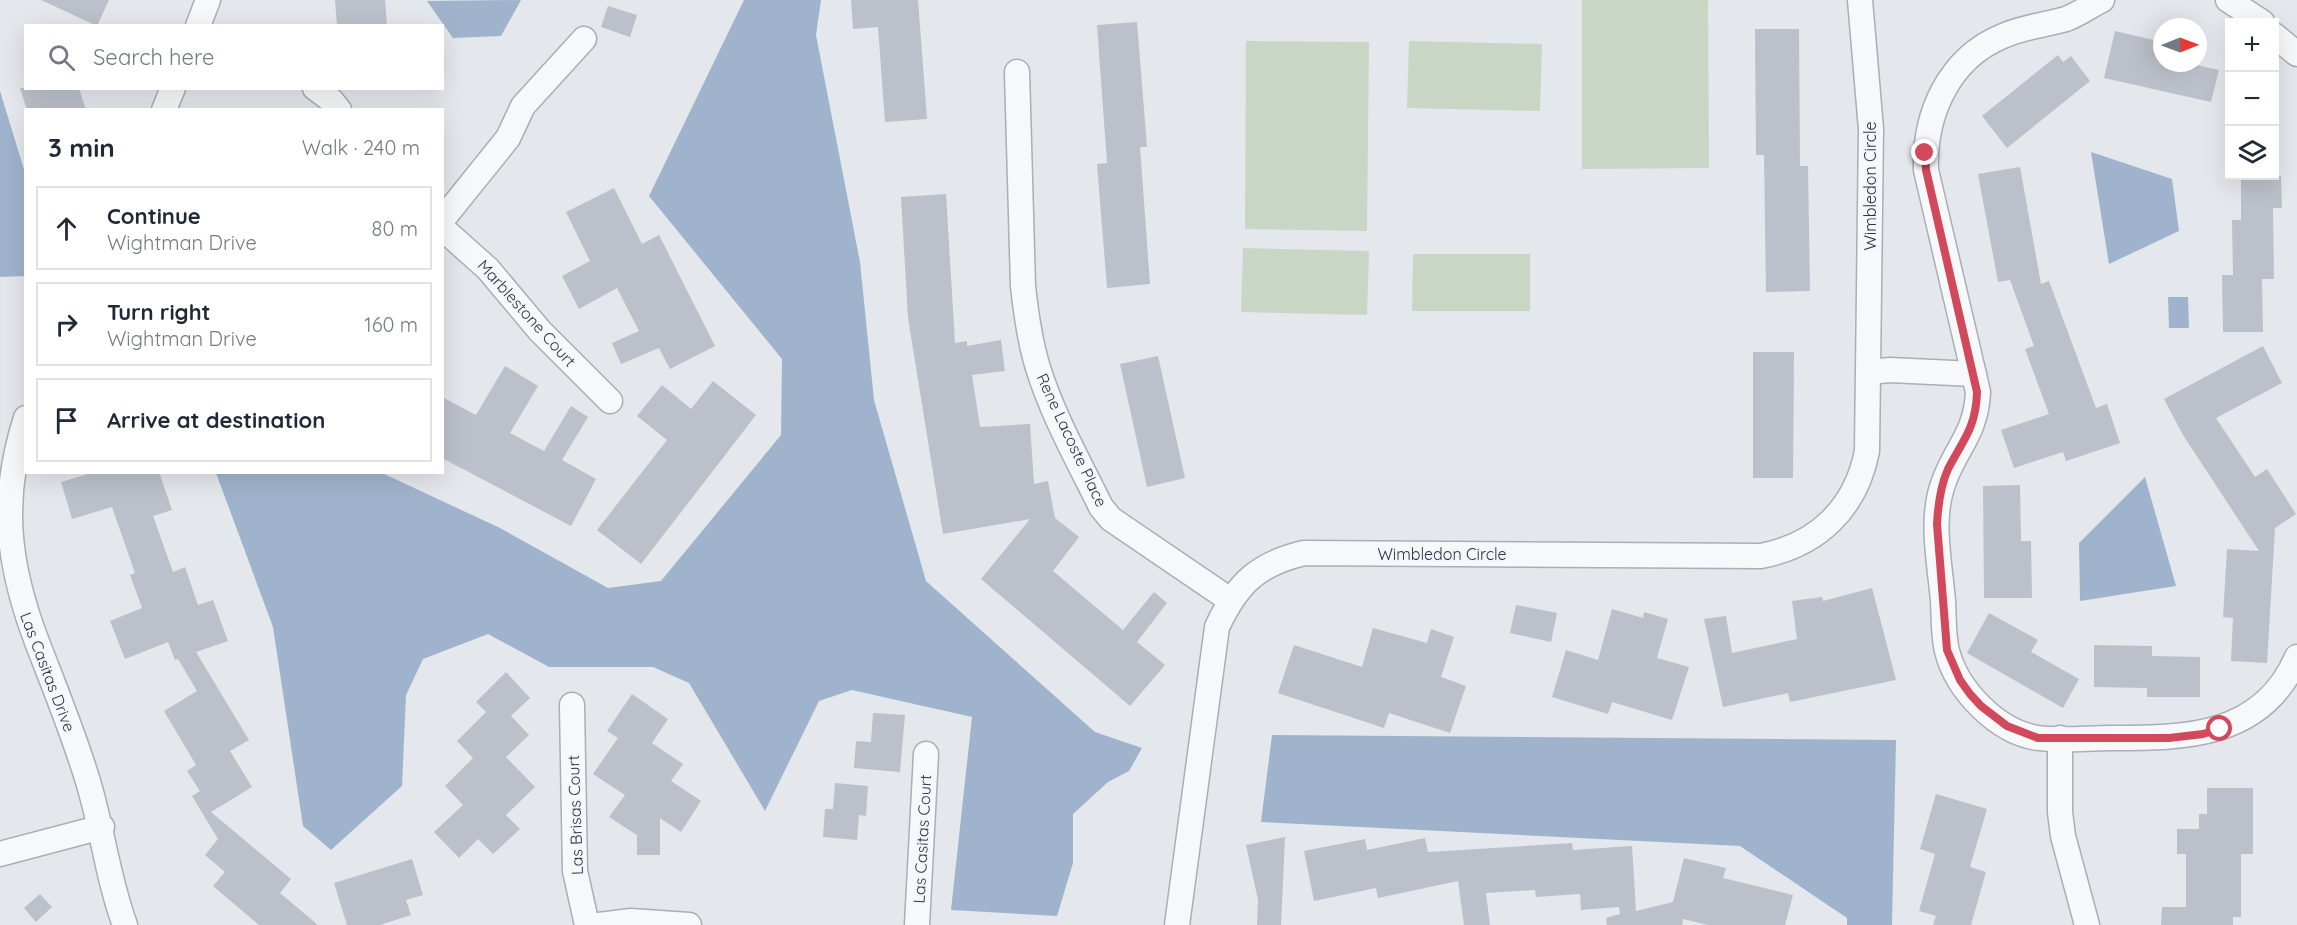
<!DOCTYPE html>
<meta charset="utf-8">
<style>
body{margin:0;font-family:Quicksand,sans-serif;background:#f2f2f3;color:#1f2937}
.controls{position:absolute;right:18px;top:18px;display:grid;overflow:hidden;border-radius:0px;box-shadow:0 6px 24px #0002}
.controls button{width:54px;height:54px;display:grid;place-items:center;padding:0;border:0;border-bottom:2px solid #e0e1e3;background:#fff;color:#1f2937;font:30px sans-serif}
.compass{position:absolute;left:2153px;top:18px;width:54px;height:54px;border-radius:50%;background:#fff;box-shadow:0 6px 24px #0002;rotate:89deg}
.stop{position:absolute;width:18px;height:18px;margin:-14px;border:4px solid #d1495b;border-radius:50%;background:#fff}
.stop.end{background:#d1495b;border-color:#fff;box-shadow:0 2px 6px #0008}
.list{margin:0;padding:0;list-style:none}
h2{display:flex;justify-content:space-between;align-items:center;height:78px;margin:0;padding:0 24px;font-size:26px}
h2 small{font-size:20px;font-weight:400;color:#747a83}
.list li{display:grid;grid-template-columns:39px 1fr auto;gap:18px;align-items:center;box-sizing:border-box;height:84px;margin:0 12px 12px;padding:0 12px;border:2px solid #e0e1e3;border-radius:0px}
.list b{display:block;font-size:22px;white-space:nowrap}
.list p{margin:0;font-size:20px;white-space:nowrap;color:#747a83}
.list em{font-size:20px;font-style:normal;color:#747a83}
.icon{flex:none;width:33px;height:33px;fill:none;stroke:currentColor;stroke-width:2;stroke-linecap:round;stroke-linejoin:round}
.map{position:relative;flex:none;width:2297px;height:925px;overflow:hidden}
.search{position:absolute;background:#fff;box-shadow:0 6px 24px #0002;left:24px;top:24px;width:420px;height:66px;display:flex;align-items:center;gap:15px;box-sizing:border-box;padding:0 21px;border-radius:0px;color:#747a83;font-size:22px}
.panel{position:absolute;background:#fff;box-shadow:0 6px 24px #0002;left:24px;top:108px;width:420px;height:366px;border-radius:0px}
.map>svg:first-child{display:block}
.green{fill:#c9d6c5}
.water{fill:#9fb4cc}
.building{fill:#bbc0ca}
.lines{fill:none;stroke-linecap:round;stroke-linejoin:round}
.minor-casing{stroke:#a9aeb7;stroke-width:27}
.minor{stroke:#f7f8fa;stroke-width:24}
.route{stroke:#d1495b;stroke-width:8}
.labels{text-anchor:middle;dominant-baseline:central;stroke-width:4.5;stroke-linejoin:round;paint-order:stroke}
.street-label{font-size:16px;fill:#2b3445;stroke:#f4f6f9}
</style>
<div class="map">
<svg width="2297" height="925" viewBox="0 0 2297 925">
<rect width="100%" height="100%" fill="#e4e7ec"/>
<g class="green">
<path d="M1582 0H1708L1709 168 1582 169Z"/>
<path d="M1246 41 1369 42 1367 231 1245 229Z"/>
<path d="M1409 41 1542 44 1540 111 1407 108Z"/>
<path d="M1243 248 1369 251 1367 315 1241 312Z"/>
<path d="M1413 254H1530V311H1412Z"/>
</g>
<g class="water">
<path d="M521 0 501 36 453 38 427 1Z"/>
<path d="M744 0H821L816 35 860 262 874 400 926 581 1095 732 1142 748 1129 771 1108 782 1073 814V863L1057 916 951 910 972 717 852 690 819 701 765 811 689 683 653 667H549L488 634 423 659 406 695 402 786 331 850 303 826 273 627 216 473H382L500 528 608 588 661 581 781 435 782 359 649 196Z"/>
<path d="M0 91 25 173V276L0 277Z"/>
<path d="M2091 152 2172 179 2179 231 2109 264Z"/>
<path d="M2168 297H2188L2189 328H2169Z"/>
<path d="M2145 477 2176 586 2080 601 2079 543Z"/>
<path d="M1272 735 1896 740 1892 925H1847V918L1740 846 1261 822Z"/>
</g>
<g class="building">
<path d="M41 0H109L97 26Z"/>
<path d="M335 0H385L387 26H337Z"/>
<path d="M851 0H918L927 119 885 122 878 27 853 29Z"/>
<path d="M608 6 637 15 630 37 601 27Z"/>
<path d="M1137 22 1147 147H1140L1150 284 1107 288 1097 164 1107 163 1097 25Z"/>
<path d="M1755 29H1799L1800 166H1808L1810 291 1766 292 1764 155H1756Z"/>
<path d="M2115 31 2162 42V63H2187L2219 70 2211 102 2104 78Z"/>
<path d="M2058 55 2063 62 2071 56 2090 81 2007 148 1982 116Z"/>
<path d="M20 88H79L86 110H27Z"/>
<path d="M2020 167 2041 284 2049 281 2096 408 2107 404 2120 443 2066 461 2063 452 2014 468 2001 430 2049 414 2025 349 2034 346 2010 280 1998 282 1978 174Z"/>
<path d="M2241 176H2281L2282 208H2273L2274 279H2262L2263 332H2223L2222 275H2233L2232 220H2241Z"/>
<path d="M614 188 642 244 659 235 715 346 670 369 659 348 621 364 612 343 639 331 617 288 579 309 562 276 590 261 566 212Z"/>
<path d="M946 194 955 343 967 341V346L1001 340 1005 371 972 375 980 427 1030 424 1034 484 1048 481 1055 518 1079 537 1053 571 1123 630 1154 592 1167 603 1137 642 1165 665 1130 706 981 579 1030 519 943 534 908 318 901 197Z"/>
<path d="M2263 346 2282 383 2216 418 2255 477 2267 469 2296 514 2275 528 2267 663 2231 661 2233 618 2223 617 2227 549 2259 551 2183 435 2164 399Z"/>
<path d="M1753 352H1794L1793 478H1753Z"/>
<path d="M1158 356 1185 478 1147 487 1120 364Z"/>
<path d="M505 366 538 386 510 433 544 451 571 406 588 417 562 460 596 479 571 526 442 458V397L476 415Z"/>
<path d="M713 381 756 415 641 564 597 530 667 440 637 416 662 385 691 409Z"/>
<path d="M95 472H159L172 510 153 516 173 572 185 567 198 605 213 600 228 641 196 652 249 740 230 751 252 787 211 812 291 879 280 893 318 925H259L213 886 225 872 205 855 218 839 192 796 200 791 187 771 196 765 164 711 197 691 178 659 175 660 168 642 125 659 110 621 142 608 130 575 135 573 112 507 72 519 61 482Z"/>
<path d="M2020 485 2021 541H2031L2032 598H1984L1983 486Z"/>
<path d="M1872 588 1896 680 1790 702 1788 693 1723 707 1704 619 1726 616 1732 653 1797 639 1792 601 1822 597 1823 601Z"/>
<path d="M1516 605 1557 613 1551 642 1510 633Z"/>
<path d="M1612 609 1643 618 1644 612 1668 619 1657 658 1689 667 1672 720 1612 702 1608 714 1552 697 1566 650 1598 660Z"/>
<path d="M1989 613 2038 640 2031 652 2079 679 2063 708 1967 653Z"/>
<path d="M1373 628 1427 643 1431 629 1454 637 1441 677 1466 686 1450 733 1389 713 1384 728 1278 693 1294 645 1362 667Z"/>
<path d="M2094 645 2152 646V656L2200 657V697H2147V688L2094 687Z"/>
<path d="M506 672 530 698 511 716 529 735 506 757 535 787 506 815 520 829 493 854 478 839 459 858 434 832 463 805 445 786 473 758 457 741 486 712 476 702Z"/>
<path d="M632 694 668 719 652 743 683 764 671 781 701 801 681 832 660 818V855H637V835L609 817 625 795 593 774 618 738 607 731Z"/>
<path d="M873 713 905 715 900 772 854 768 856 741 871 742Z"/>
<path d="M835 783 868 786 866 816 859 815 857 840 823 837 825 809H833Z"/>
<path d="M2207 788H2253V854H2241V917H2233V925H2161L2162 907H2186V854H2177V829H2199V814H2207Z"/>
<path d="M1936 794 1987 809 1970 867 1986 872 1971 925H1933L1936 916 1919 911 1935 854 1920 849Z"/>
<path d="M1285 837 1281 925H1257L1258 900 1246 845Z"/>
<path d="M1425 838 1428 852 1572 843 1573 850 1632 846 1636 911 1673 902 1684 858 1726 868 1723 878 1793 895 1785 925H1708L1683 919 1682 925H1607L1606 918 1620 914 1619 907 1581 910 1580 894 1536 897 1535 890 1486 893 1490 925H1464L1458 881 1378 898 1376 888 1314 901 1304 851 1365 839 1367 850Z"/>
<path d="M412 859 423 895 406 900 411 915 380 925H347L334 883Z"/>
<path d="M40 894 52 907 36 922 24 908Z"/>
</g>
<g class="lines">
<g class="minor-casing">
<g id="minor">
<path d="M2102 0C2090 6 2079 14 2066 19 2045 25 2023 27 2003 36 1949 58 1924 114 1926 170L1978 392C1976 435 1955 448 1943 484 1930 520 1940 564 1943 601 1944 617 1943 635 1947 651 1957 690 1997 732 2038 738 2061 741 2087 738 2111 738 2185 738 2262 738 2297 657"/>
<path d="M2228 0 2262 22"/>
<path d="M198 26 208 0"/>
<path d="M2274 35 2297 54"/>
<path d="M1017 72 1023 286C1026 314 1030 342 1038 368 1053 416 1079 462 1101 507L1111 519 1230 600"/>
<path d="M315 88 331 100 339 110"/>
<path d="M164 110 173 88"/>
<path d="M442 220 508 138 523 106 584 39"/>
<path d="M442 228 488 269 540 331 610 401"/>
<path d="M1869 372 1890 370 1974 374"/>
<path d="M26 418C0 499 7 563 37 642 54 686 72 730 86 775 102 824 107 877 125 925"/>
<path d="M572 705 575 871 587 925"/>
<path d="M2060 738V812L2063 836 2087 925"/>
<path d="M0 854 102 827"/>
<path d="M599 925 631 921 689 925"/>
<path d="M917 925 926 754"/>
<path d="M1177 925 1217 627C1237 584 1257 564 1304 553L1761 556C1818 545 1856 508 1867 451L1871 129 1860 0"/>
</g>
</g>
<use href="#minor" class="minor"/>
</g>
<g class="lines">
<path class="route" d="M1925 153 1926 170 1977 392C1976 428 1963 440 1948 469 1940 487 1938 505 1937 524L1947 650 1960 680 1970 694 1981 706 2007 726 2038 738H2169L2203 734 2220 729"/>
</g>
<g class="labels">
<g class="street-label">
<text transform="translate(1870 186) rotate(-90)">Wimbledon Circle</text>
<text transform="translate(527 313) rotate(48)">Marblestone Court</text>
<text transform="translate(1072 440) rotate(65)">Rene Lacoste Place</text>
<text x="1442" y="554">Wimbledon Circle</text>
<text transform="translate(48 672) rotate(69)">Las Casitas Drive</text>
<text transform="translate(575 815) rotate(-92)">Las Brisas Court</text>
<text transform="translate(922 839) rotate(-87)">Las Casitas Court</text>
</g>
</g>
</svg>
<div class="controls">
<button>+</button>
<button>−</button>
<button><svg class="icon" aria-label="layers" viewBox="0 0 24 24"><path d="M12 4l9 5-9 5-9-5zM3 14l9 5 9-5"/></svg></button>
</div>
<svg class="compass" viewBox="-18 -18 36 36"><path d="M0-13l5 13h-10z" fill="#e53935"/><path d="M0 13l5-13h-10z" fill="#747a83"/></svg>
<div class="stop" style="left:2220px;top:729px"></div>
<div class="stop end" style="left:1925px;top:153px"></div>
<div class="search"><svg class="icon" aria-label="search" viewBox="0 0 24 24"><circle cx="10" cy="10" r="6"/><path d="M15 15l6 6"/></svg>Search here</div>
<section class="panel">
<h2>3 min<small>Walk · 240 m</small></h2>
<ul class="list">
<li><svg class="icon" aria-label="ahead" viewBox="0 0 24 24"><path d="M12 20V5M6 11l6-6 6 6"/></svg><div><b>Continue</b><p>Wightman Drive</p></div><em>80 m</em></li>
<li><svg class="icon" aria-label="right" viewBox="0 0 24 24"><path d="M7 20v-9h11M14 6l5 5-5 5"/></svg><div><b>Turn right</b><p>Wightman Drive</p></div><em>160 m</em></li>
<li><svg class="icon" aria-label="arrive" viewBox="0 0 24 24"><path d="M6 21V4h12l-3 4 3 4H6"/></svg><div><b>Arrive at destination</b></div></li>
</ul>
</section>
</div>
